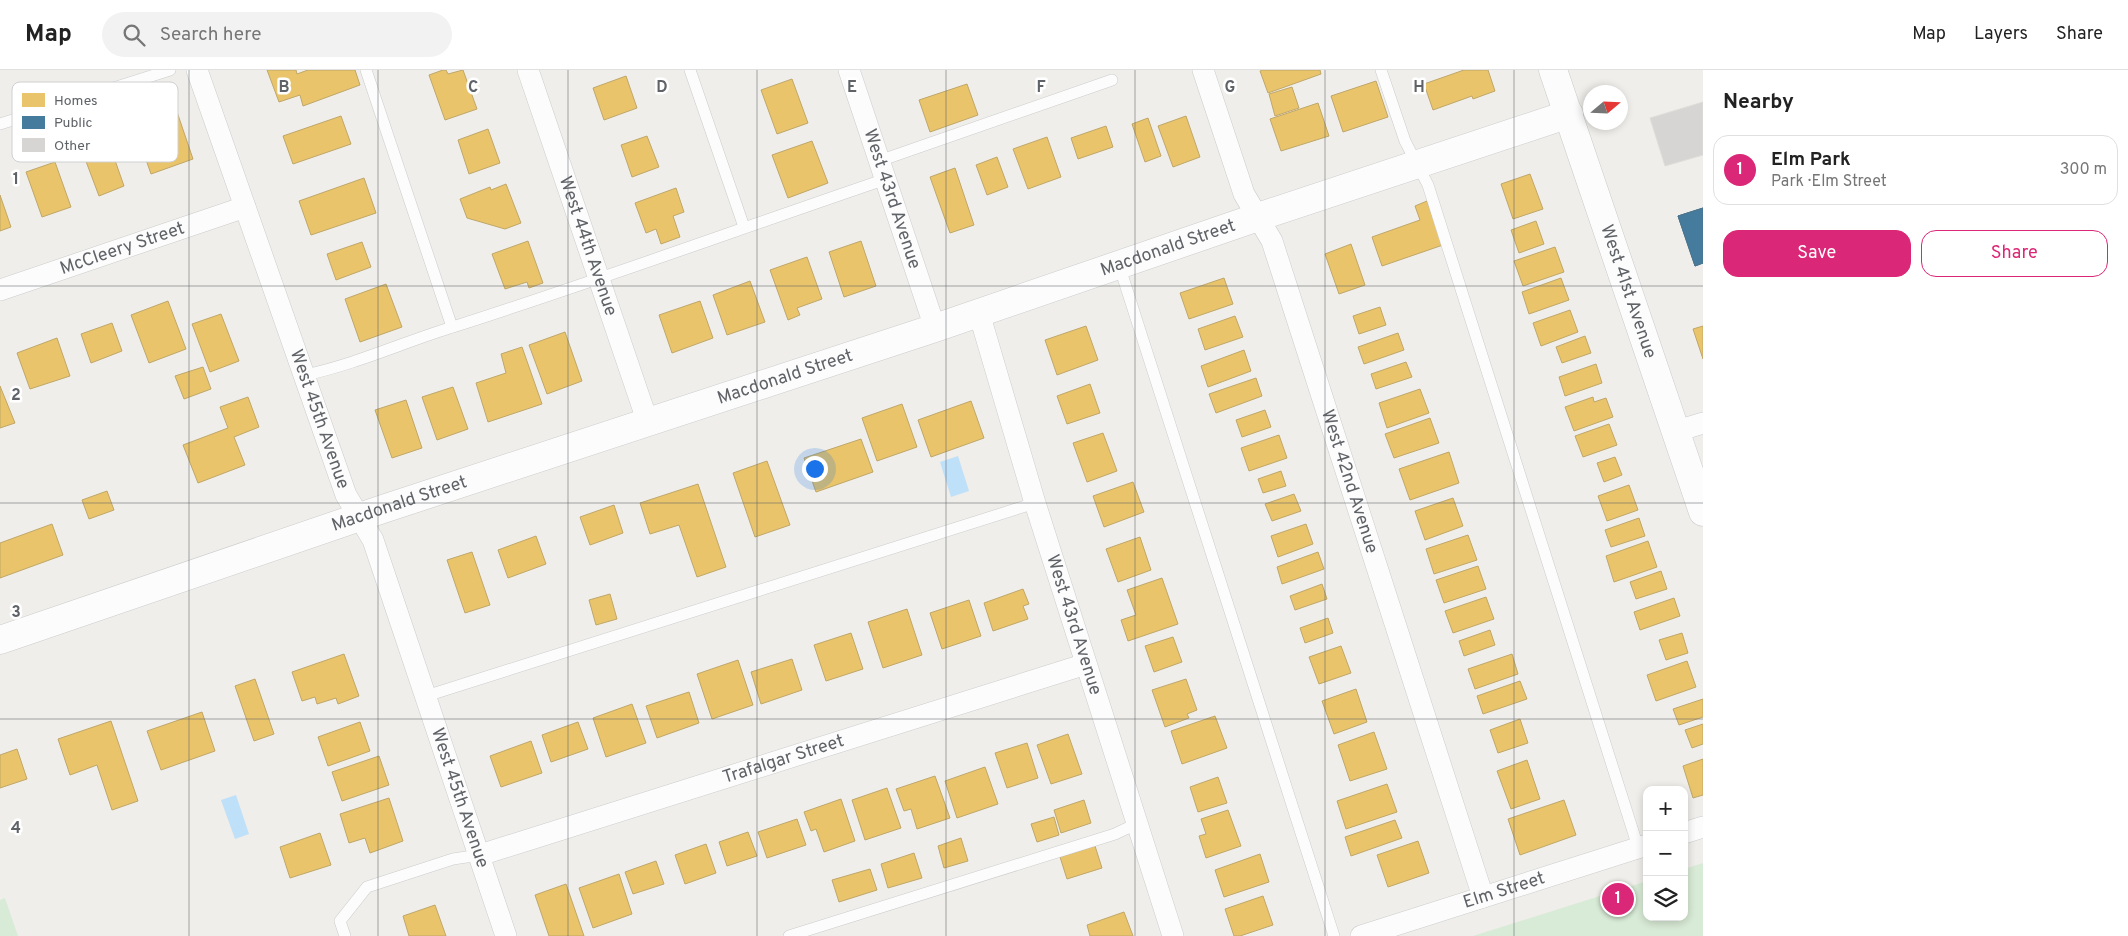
<!DOCTYPE html>
<meta charset="utf-8">
<style>
body{margin:0;font-family:Overpass,sans-serif;background:#f2f2f2;color:#222}
.controls{position:absolute;right:15px;bottom:15px;display:grid;overflow:hidden;border-radius:10px;box-shadow:0 2px 8px #0003}
.controls button{width:45px;height:45px;display:grid;place-items:center;padding:0;border:0;border-bottom:1px solid #e0e0e0;background:#fff;color:#222;font:25px sans-serif}
.compass{position:absolute;left:1583px;top:15px;width:45px;height:45px;border-radius:50%;background:#fff;box-shadow:0 2px 8px #0003;rotate:71deg}
.you{position:absolute;left:814px;top:398px;width:18px;height:18px;margin:-12px;border:4px solid #fff;border-radius:50%;background:#1a73e8;box-shadow:0 0 0 8px #1a73e833}
.badge{display:grid;place-items:center;width:32px;height:32px;border-radius:50%;background:#db2777;color:#fff;font-size:16px;font-weight:700}
.pin{position:absolute;translate:-50% -50%;border:2px solid #fff;box-shadow:0 1px 5px #0006}
.list{margin:0;padding:0;list-style:none}
h2{display:flex;justify-content:space-between;align-items:center;height:65px;margin:0;padding:0 20px;font-size:21px}
h2 small{font-size:16px;font-weight:400;color:#767676}
.list li{display:grid;grid-template-columns:32px 1fr auto;gap:15px;align-items:center;box-sizing:border-box;height:70px;margin:0 10px 10px;padding:0 10px;border:1px solid #e0e0e0;border-radius:15px}
.list b{display:block;font-size:19px;white-space:nowrap}
.list p{margin:0;font-size:16px;white-space:nowrap;color:#767676}
.list em{font-size:16px;font-style:normal;color:#767676}
.actions{display:flex;gap:10px;padding:15px 20px}
.actions a{flex:1;padding:11px 0;border:1px solid #db2777;border-radius:15px;text-align:center;font-size:18px;color:#db2777}
.actions .main{background:#db2777;color:#fff}
.icon{flex:none;width:28px;height:28px;fill:none;stroke:currentColor;stroke-width:2;stroke-linecap:round;stroke-linejoin:round}
.map{position:relative;flex:none;width:1703px;height:866px;overflow:hidden}
header{display:flex;align-items:center;gap:30px;box-sizing:border-box;height:70px;padding:0 25px;background:#fff;border-bottom:1px solid #e0e0e0}
header strong{font-size:24px}
nav{display:flex;gap:28px;margin-inline-start:auto;font-size:18px}
.search{width:350px;height:45px;background:#f2f2f2;display:flex;align-items:center;gap:12px;box-sizing:border-box;padding:0 18px;border-radius:28px;color:#767676;font-size:19px}
main{display:flex}
aside{flex:1;background:#fff}
.map>svg:first-child{display:block}
.green{fill:#d8ebd6}
.water{fill:#bfe0f9}
.homes{fill:#e9c46a;stroke:#c0a769}
.public{fill:#457b9d;stroke:#4d748d}
.building{fill:#d6d5d3;stroke:#deddd9}
.lines{fill:none;stroke-linecap:round;stroke-linejoin:round}
.service-casing{stroke:#cbcccc;stroke-width:12}
.minor-casing{stroke:#cbcccc;stroke-width:22}
.tertiary-casing{stroke:#cbcccc;stroke-width:29}
.secondary-casing{stroke:#cacacb;stroke-width:29}
.service{stroke:#fdfcfc;stroke-width:11}
.minor{stroke:#fdfcfc;stroke-width:21}
.tertiary{stroke:#fdfcfc;stroke-width:28}
.secondary{stroke:#fdfcfc;stroke-width:28}
.grid{fill:none;stroke:#5f6368;stroke-width:1;stroke-opacity:0.55}
.labels{text-anchor:middle;dominant-baseline:central;stroke-width:5;stroke-linejoin:round;paint-order:stroke}
.street-label{font-size:18px;fill:#5f6368;stroke:#fff}
.key{fill:#fff;stroke:#cfd0d2;stroke-width:1}
.key-label{font-size:14px;fill:#5f6368}
.grid-label{font-size:16px;text-anchor:middle;font-weight:bold;fill:#5f6368;stroke:#fff;stroke-width:5;stroke-linejoin:round;paint-order:stroke}
</style>
<header>
<strong>Map</strong>
<div class="search"><svg class="icon" aria-label="search" viewBox="0 0 24 24"><circle cx="10" cy="10" r="6"/><path d="M15 15l6 6"/></svg>Search here</div>
<nav><a>Map</a><a>Layers</a><a>Share</a></nav>
</header>
<main>
<div class="map">
<svg width="1703" height="866" viewBox="0 0 1703 866">
<rect width="100%" height="100%" fill="#efeeea"/>
<g class="green">
<path d="M1703 793V866H1473L1647 811V847H1684V799Z"/>
<path d="M5 828 18 866H0V830Z"/>
</g>
<g class="water">
<path d="M958 386 969 421 951 427 940 392Z"/>
<path d="M236 725 249 764 235 769 221 730Z"/>
</g>
<g class="homes">
<path d="M267 0H296L297 4 308 0H355L360 15 303 36 300 25 279 32Z"/>
<path d="M443 0H446L448 4 463 0 477 39 445 50 429 5Z"/>
<path d="M1262 0H1320L1321 4 1268 23 1260 1Z"/>
<path d="M1464 0H1488L1495 21 1473 29 1472 26 1433 40 1424 14Z"/>
<path d="M626 6 637 38 604 50 593 18Z"/>
<path d="M792 9 808 53 777 64 761 20Z"/>
<path d="M1376 11 1388 47 1343 62 1331 26Z"/>
<path d="M967 14 978 45 930 62 919 30Z"/>
<path d="M1292 17 1299 38 1275 46 1269 24Z"/>
<path d="M1318 33 1329 66 1281 81 1270 49Z"/>
<path d="M175 36 193 89 151 104 136 61 156 54 152 44Z"/>
<path d="M341 46 351 74 293 94 283 66Z"/>
<path d="M1186 46 1200 87 1173 97 1158 56Z"/>
<path d="M1148 48 1161 86 1145 92 1132 54Z"/>
<path d="M1106 56 1113 77 1078 89 1071 68Z"/>
<path d="M488 59 500 93 469 104 458 70Z"/>
<path d="M647 66 659 97 632 107 621 75Z"/>
<path d="M1047 67 1061 107 1028 119 1013 79Z"/>
<path d="M812 71 828 113 788 128 772 85Z"/>
<path d="M110 76 124 116 99 126 84 86Z"/>
<path d="M997 87 1008 117 987 125 976 95Z"/>
<path d="M55 92 71 137 42 147 26 102Z"/>
<path d="M955 98 974 155 950 163 930 107Z"/>
<path d="M1530 104 1543 139 1513 149 1501 114Z"/>
<path d="M364 108 376 143 311 165 299 131Z"/>
<path d="M506 114 521 153 505 159 467 148 460 129 490 117 491 120Z"/>
<path d="M676 118 684 142 673 146 680 167 661 174 656 159 646 163 635 133Z"/>
<path d="M0 125 11 157 0 161Z"/>
<path d="M1427 131 1443 175 1382 196 1372 167 1420 150 1415 136Z"/>
<path d="M1536 151 1544 174 1519 183 1511 160Z"/>
<path d="M528 171 543 213 529 218 527 212 505 219 492 184Z"/>
<path d="M861 171 876 216 844 227 829 182Z"/>
<path d="M362 172 371 197 336 210 327 184Z"/>
<path d="M1351 174 1365 215 1339 224 1325 184Z"/>
<path d="M1555 177 1564 202 1523 216 1514 191Z"/>
<path d="M807 187 822 229 797 238 800 245 788 250 770 200Z"/>
<path d="M1224 208 1233 234 1189 249 1180 223Z"/>
<path d="M1561 208 1569 230 1529 244 1522 222Z"/>
<path d="M750 211 765 252 727 265 713 225Z"/>
<path d="M386 214 402 257 360 272 345 229Z"/>
<path d="M168 231 186 279 149 293 131 245Z"/>
<path d="M700 231 713 268 672 283 659 245Z"/>
<path d="M1380 237 1386 255 1359 264 1353 246Z"/>
<path d="M1570 240 1578 262 1541 276 1533 253Z"/>
<path d="M221 244 239 291 210 302 192 254Z"/>
<path d="M1235 246 1243 267 1205 280 1198 259Z"/>
<path d="M112 253 122 281 91 293 81 264Z"/>
<path d="M1086 256 1098 290 1057 305 1045 270Z"/>
<path d="M1703 256V289L1693 259Z"/>
<path d="M565 262 582 311 547 324 529 275Z"/>
<path d="M1398 263 1404 280 1364 294 1358 277Z"/>
<path d="M1585 266 1591 283 1562 293 1556 277Z"/>
<path d="M57 268 70 306 30 319 17 283Z"/>
<path d="M522 277 542 334 488 352 476 313 506 303 501 284Z"/>
<path d="M1244 280 1251 301 1208 317 1201 296Z"/>
<path d="M1406 292 1412 307 1376 319 1371 304Z"/>
<path d="M1596 294 1602 313 1565 326 1559 307Z"/>
<path d="M203 297 211 319 184 329 175 306Z"/>
<path d="M1256 308 1262 326 1216 343 1209 324Z"/>
<path d="M1090 314 1100 343 1067 354 1057 326Z"/>
<path d="M0 316 15 353 0 358Z"/>
<path d="M453 317 468 359 437 370 422 327Z"/>
<path d="M1420 319 1429 343 1387 358 1379 333Z"/>
<path d="M248 327 259 357 234 367 245 395 198 413 183 375 228 358 220 337Z"/>
<path d="M1593 327 1594 332 1606 328 1613 347 1574 361 1565 337Z"/>
<path d="M406 330 422 378 392 388 375 340Z"/>
<path d="M971 331 984 368 931 387 918 350Z"/>
<path d="M902 334 917 377 877 391 862 348Z"/>
<path d="M1265 340 1271 357 1242 367 1236 350Z"/>
<path d="M1430 348 1439 373 1394 388 1385 364Z"/>
<path d="M1609 354 1617 375 1583 387 1575 366Z"/>
<path d="M1103 363 1117 401 1087 412 1073 373Z"/>
<path d="M1279 365 1287 388 1249 401 1241 378Z"/>
<path d="M861 369 873 402 816 422 804 388Z"/>
<path d="M1449 382 1459 413 1410 430 1399 399Z"/>
<path d="M1615 387 1622 405 1604 412 1597 393Z"/>
<path d="M767 391 790 455 755 467 733 403Z"/>
<path d="M1281 401 1286 416 1263 423 1258 409Z"/>
<path d="M1133 412 1144 442 1104 457 1093 426Z"/>
<path d="M698 414 726 497 697 507 679 455 650 464 640 433Z"/>
<path d="M1629 415 1638 440 1607 451 1598 426Z"/>
<path d="M107 421 114 440 89 449 82 430Z"/>
<path d="M1294 424 1301 441 1272 451 1265 434Z"/>
<path d="M1453 428 1463 456 1425 470 1415 441Z"/>
<path d="M614 435 623 463 590 475 580 447Z"/>
<path d="M1639 448 1645 466 1611 477 1605 460Z"/>
<path d="M52 454 63 485 0 508V473Z"/>
<path d="M1306 454 1313 474 1278 487 1271 466Z"/>
<path d="M1468 465 1477 490 1434 504 1426 479Z"/>
<path d="M536 466 546 494 508 508 498 480Z"/>
<path d="M1140 467 1151 500 1118 512 1106 479Z"/>
<path d="M1648 471 1657 497 1614 512 1606 486Z"/>
<path d="M472 482 490 535 465 543 447 490Z"/>
<path d="M1318 482 1324 499 1282 514 1277 497Z"/>
<path d="M1478 496 1486 519 1444 533 1436 510Z"/>
<path d="M1661 501 1667 519 1636 529 1630 512Z"/>
<path d="M1162 508 1178 554 1128 571 1121 550 1136 545 1127 520Z"/>
<path d="M1322 514 1327 529 1295 540 1290 526Z"/>
<path d="M1023 519 1029 534 1023 536 1028 549 993 561 984 533Z"/>
<path d="M610 524 617 549 596 555 589 530Z"/>
<path d="M1486 527 1494 549 1453 563 1445 541Z"/>
<path d="M1674 528 1680 546 1640 560 1634 542Z"/>
<path d="M969 530 981 566 942 579 930 543Z"/>
<path d="M907 539 922 585 883 598 868 552Z"/>
<path d="M1328 548 1333 563 1305 573 1300 558Z"/>
<path d="M1490 560 1495 575 1464 586 1459 571Z"/>
<path d="M851 563 863 599 826 611 814 575Z"/>
<path d="M1682 563 1688 583 1666 590 1659 570Z"/>
<path d="M1173 567 1182 592 1154 602 1145 576Z"/>
<path d="M1341 576 1351 603 1319 614 1309 587Z"/>
<path d="M344 584 359 626 338 634 336 628 317 634 315 627 302 631 292 602Z"/>
<path d="M1512 584 1518 604 1475 619 1468 599Z"/>
<path d="M792 589 802 620 761 634 751 602Z"/>
<path d="M738 590 753 635 712 649 697 604Z"/>
<path d="M1687 591 1696 617 1656 631 1647 605Z"/>
<path d="M255 609 274 664 254 671 235 616Z"/>
<path d="M1186 609 1197 640 1187 644 1189 648 1165 657 1152 620Z"/>
<path d="M1520 611 1527 629 1483 644 1477 626Z"/>
<path d="M1356 619 1367 652 1334 664 1322 631Z"/>
<path d="M689 622 699 653 657 668 646 636Z"/>
<path d="M1703 629V647L1679 655 1673 639Z"/>
<path d="M632 634 646 673 606 687 593 648Z"/>
<path d="M202 642 215 681 161 700 147 661Z"/>
<path d="M1215 646 1227 678 1182 694 1171 661Z"/>
<path d="M1520 649 1528 673 1498 683 1490 660Z"/>
<path d="M111 651 138 731 112 740 97 695 70 705 58 669Z"/>
<path d="M360 652 370 681 328 696 318 667Z"/>
<path d="M578 652 588 679 551 692 542 665Z"/>
<path d="M1703 654V674L1692 678 1685 660Z"/>
<path d="M1374 662 1387 699 1350 711 1338 675Z"/>
<path d="M1068 664 1082 704 1051 714 1037 675Z"/>
<path d="M531 671 542 703 501 717 490 686Z"/>
<path d="M1027 673 1038 708 1007 718 995 683Z"/>
<path d="M17 679 27 709 0 718V685Z"/>
<path d="M379 686 389 715 342 731 332 702Z"/>
<path d="M1703 689V725L1693 728 1683 696Z"/>
<path d="M1527 690 1540 729 1511 739 1497 701Z"/>
<path d="M985 697 998 734 957 748 945 711Z"/>
<path d="M935 706 950 748 917 759 911 739 904 741 896 719Z"/>
<path d="M1218 707 1227 733 1198 742 1190 717Z"/>
<path d="M1387 714 1397 742 1346 759 1337 731Z"/>
<path d="M887 718 901 758 865 770 852 730Z"/>
<path d="M389 728 403 771 370 783 365 768 349 773 340 744Z"/>
<path d="M841 729 855 771 824 782 816 759 811 761 804 742Z"/>
<path d="M1084 730 1091 753 1061 763 1054 740Z"/>
<path d="M1564 730 1576 765 1520 785 1508 749Z"/>
<path d="M1228 740 1241 776 1206 788 1199 766 1206 764 1201 749Z"/>
<path d="M1054 747 1059 765 1037 772 1031 754Z"/>
<path d="M797 749 806 775 767 788 758 762Z"/>
<path d="M1395 750 1402 768 1351 786 1345 767Z"/>
<path d="M748 762 757 786 727 796 719 772Z"/>
<path d="M320 763 331 795 290 808 280 777Z"/>
<path d="M961 768 968 791 944 798 938 776Z"/>
<path d="M1418 771 1429 803 1388 817 1377 785Z"/>
<path d="M706 774 716 803 685 814 675 785Z"/>
<path d="M1095 776 1102 798 1067 809 1060 787Z"/>
<path d="M914 783 922 808 888 818 881 794Z"/>
<path d="M1260 784 1269 812 1224 827 1215 800Z"/>
<path d="M656 791 664 814 633 824 625 802Z"/>
<path d="M870 799 877 820 839 832 832 810Z"/>
<path d="M619 804 632 844 593 858 579 818Z"/>
<path d="M566 814 584 866H549L535 825Z"/>
<path d="M1263 826 1273 855 1240 866H1234L1225 839Z"/>
<path d="M435 835 446 866H409L403 846Z"/>
<path d="M1124 842 1133 866H1090L1087 855Z"/>
</g>
<g class="public">
<path d="M1703 138V193L1695 196 1678 146Z"/>
<path d="M1703 138V193L1695 196 1678 146Z"/>
</g>
<path class="building" d="M1703 32V85L1665 96 1650 48Z"/>
<g class="lines">
<g class="service-casing">
<g id="service">
<path d="M366 0 452 257"/>
<path d="M690 0 744 157"/>
<path d="M1381 0 1405 71 1428 115 1638 777"/>
<path d="M0 54 170 0"/>
<path d="M879 91 1112 10"/>
<path d="M1119 195 1334 866"/>
<path d="M305 305C357 294 406 271 456 256 600 210 742 158 886 109"/>
<path d="M426 626 1035 433"/>
<path d="M345 866 340 851 367 817 453 789 480 785"/>
<path d="M789 866 1115 764 1138 753"/>
</g>
</g>
<g class="minor-casing">
<g id="minor">
<path id="s1" d="M197 0 346 425 373 470 506 866"/>
<path id="s2" d="M528 0 648 353"/>
<path id="s3" d="M849 0 935 258"/>
<path id="s4" d="M1203 0 1244 124 1272 171 1483 827"/>
<path id="s5" d="M0 220 245 137"/>
<path id="s6" d="M979 243 1035 433 1173 866"/>
<path d="M1677 361 1703 353"/>
<path d="M1684 763 1703 757"/>
<path id="s7" d="M480 785 1086 594"/>
<path id="s8" d="M1361 866 1647 775"/>
</g>
</g>
<g class="tertiary-casing">
<g id="tertiary">
<path id="s9" d="M0 570 383 439 935 258 1258 147 1569 44"/>
</g>
</g>
<g class="secondary-casing">
<g id="secondary">
<path id="s10" d="M1553 0 1703 442"/>
</g>
</g>
<use href="#service" class="service"/>
<use href="#minor" class="minor"/>
<use href="#tertiary" class="tertiary"/>
<use href="#secondary" class="secondary"/>
</g>
<path class="grid" d="M189 0V866M378 0V866M568 0V866M757 0V866M946 0V866M1135 0V866M1325 0V866M1514 0V866M0 216H1703M0 433H1703M0 649H1703"/>
<g class="labels">
<g class="street-label">
<text stroke="none"><textPath href="#s3" startOffset="136">West 43rd Avenue</textPath></text>
<text stroke="none"><textPath href="#s2" startOffset="186">West 44th Avenue</textPath></text>
<text stroke="none"><textPath href="#s9" startOffset="1232">Macdonald Street</textPath></text>
<text stroke="none"><textPath href="#s5" startOffset="129">McCleery Street</textPath></text>
<text stroke="none"><textPath href="#s10" startOffset="234">West 41st Avenue</textPath></text>
<text stroke="none"><textPath href="#s9" startOffset="828">Macdonald Street</textPath></text>
<text stroke="none"><textPath href="#s1" startOffset="370">West 45th Avenue</textPath></text>
<text stroke="none"><textPath href="#s4" startOffset="438">West 42nd Avenue</textPath></text>
<text stroke="none"><textPath href="#s9" startOffset="422">Macdonald Street</textPath></text>
<text stroke="none"><textPath href="#s6" startOffset="326">West 43rd Avenue</textPath></text>
<text stroke="none"><textPath href="#s7" startOffset="318">Trafalgar Street</textPath></text>
<text stroke="none"><textPath href="#s1" startOffset="775">West 45th Avenue</textPath></text>
<text stroke="none"><textPath href="#s8" startOffset="150">Elm Street</textPath></text>
</g>
</g>
<rect x="12" y="12" width="166" height="80" rx="8" class="key"/>
<rect x="22" y="23" width="23" height="14" fill="#e9c46a"/>
<rect x="22" y="46" width="23" height="13" fill="#457b9d"/>
<rect x="22" y="68" width="23" height="14" fill="#d6d5d3"/>
<g class="key-label">
<text x="54" y="35">Homes</text>
<text x="54" y="57">Public</text>
<text x="54" y="80">Other</text>
</g>
<g class="grid-label">
<text x="284" y="22">B</text>
<text x="473" y="22">C</text>
<text x="662" y="22">D</text>
<text x="852" y="22">E</text>
<text x="1041" y="22">F</text>
<text x="1230" y="22">G</text>
<text x="1419" y="22">H</text>
<text x="16" y="114">1</text>
<text x="16" y="330">2</text>
<text x="16" y="547">3</text>
<text x="16" y="763">4</text>
</g>
</svg>
<div class="controls">
<button>+</button>
<button>−</button>
<button><svg class="icon" aria-label="layers" viewBox="0 0 24 24"><path d="M12 4l9 5-9 5-9-5zM3 14l9 5 9-5"/></svg></button>
</div>
<svg class="compass" viewBox="-18 -18 36 36"><path d="M0-13l5 13h-10z" fill="#e53935"/><path d="M0 13l5-13h-10z" fill="#767676"/></svg>
<div class="you"></div>
<div class="pin badge" style="left:1618px;top:829px">1</div>
</div>
<aside>
<h2>Nearby<small></small></h2>
<ul class="list">
<li><span class="badge">1</span><div><b>Elm Park</b><p>Park · Elm Street</p></div><em>300 m</em></li>
</ul>
<div class="actions"><a class="main">Save</a><a>Share</a></div>
</aside>
</main>
